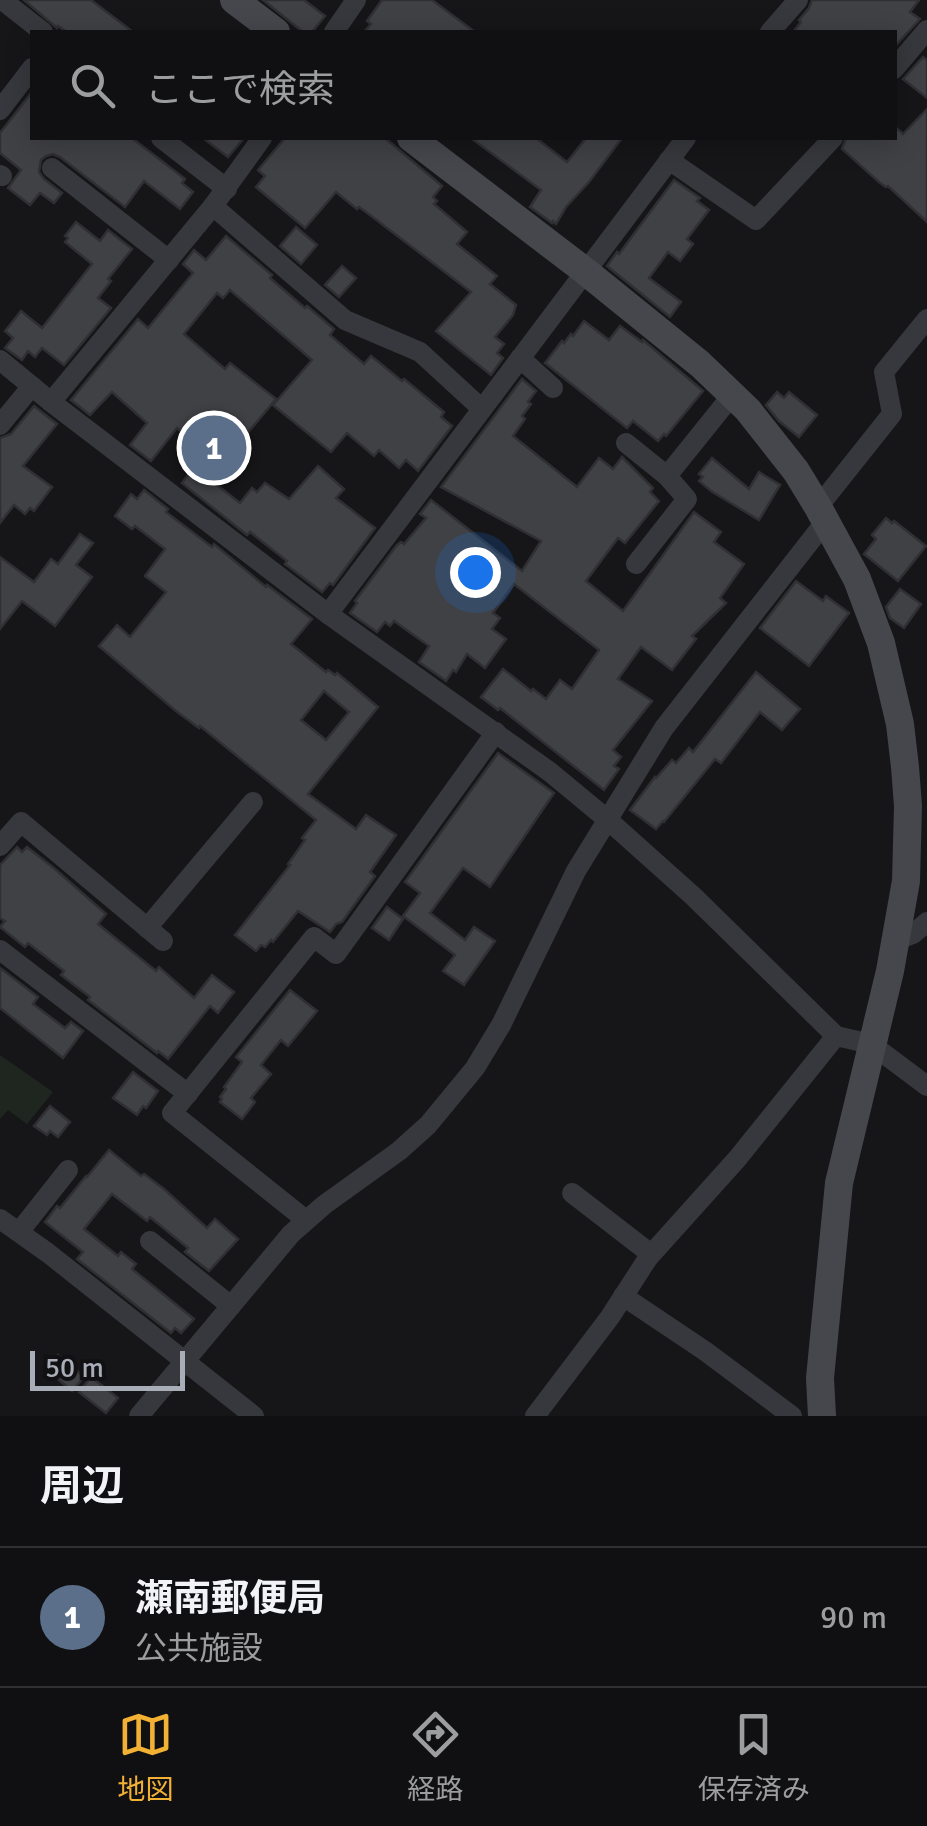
<!DOCTYPE html>
<html lang="ja">
<meta charset="utf-8">
<style>
body{margin:0;font-family:Signika,"Noto Sans JP",sans-serif;background:#19191b;color:#f1f3f6}
.scale{position:absolute;left:30px;bottom:25px;width:155px;box-sizing:border-box;padding-left:10px;border:5px solid #a8adb8;border-top:0;font-size:28px;line-height:35px;white-space:nowrap;color:#a8adb8;-webkit-text-stroke:8px #111113;paint-order:stroke}
.you{position:absolute;left:475px;top:572px;width:35px;height:35px;margin:-25px;border:8px solid #fff;border-radius:50%;background:#1a73e8;box-shadow:0 0 0 15px #1a73e833}
.badge{display:grid;place-items:center;width:65px;height:65px;border-radius:50%;background:#f2b134;color:#fff;font-size:32px;font-weight:700}
.pin{position:absolute;translate:-50% -50%;border:5px solid #fff;box-shadow:0 2px 10px #0006}
.list{margin:0;padding:0;list-style:none}
h2{display:flex;justify-content:space-between;align-items:center;height:130px;margin:0;padding:0 40px;font-size:42px}
h2 small{font-size:32px;font-weight:400;color:#9c9d9f}
.list li{display:grid;grid-template-columns:65px 1fr auto;gap:30px;align-items:center;box-sizing:border-box;height:140px;padding:0 40px;border-top:2px solid #303032}
.list b{display:block;font-size:38px;white-space:nowrap}
.list p{margin:0;font-size:32px;white-space:nowrap;color:#9c9d9f}
.list em{font-size:32px;font-style:normal;color:#9c9d9f}
.icon{flex:none;width:55px;height:55px;fill:none;stroke:currentColor;stroke-width:2;stroke-linecap:round;stroke-linejoin:round}
.map{position:relative;flex:none;width:927px;height:1416px;overflow:hidden}
.search{position:absolute;background:#101012;box-shadow:0 5px 25px #0003;left:30px;right:30px;top:30px;height:110px;display:flex;align-items:center;gap:25px;box-sizing:border-box;padding:0 35px;border-radius:0px;color:#9c9d9f;font-size:38px}
.sheet{height:270px;background:#101012}
nav{display:flex;justify-content:space-around;align-items:center;box-sizing:border-box;height:140px;border-top:2px solid #303032;background:#101012;font-size:28px;color:#9c9d9f}
nav a{display:grid;justify-items:center;gap:5px}
nav .on{color:#f2b134}
.map>svg:first-child{display:block}
.green{fill:#1e261f}
.building{fill:#404145;stroke:#303034;stroke-width:2.5;fill-rule:evenodd}
.lines{fill:none;stroke-linecap:round;stroke-linejoin:round}
.street{stroke:#37383d;stroke-width:20}
.secondary{stroke:#45474d;stroke-width:28}
</style>
<div class="map">
<svg width="927" height="1416" viewBox="0 0 927 1416">
<rect width="100%" height="100%" fill="#161618"/>
<path class="green" d="M0 1055 53 1092 27 1124 8 1110 0 1119Z"/>
<g class="building">
<path d="M24 0H91L133 32H67L58 26 57 28Z"/>
<path d="M263 0H304L325 16 312 32H303Z"/>
<path d="M382 0H432L475 32H364L371 24 367 21Z"/>
<path d="M812 0H919L910 12 920 19 894 47V32H793L801 22 799 20 809 8Z"/>
<path d="M923 57 927 60V98L903 79Z"/>
<path d="M32 92V138H132L185 179 182 183 193 192 180 209 144 181 125 207 60 157 53 154 46 156 41 160 39 172 44 179 62 193 54 203 40 193 30 205 8 188 21 170 0 153V133Z"/>
<path d="M927 109V222L888 186 886 187 879 182 842 149 846 138H894V126L903 134Z"/>
<path d="M203 138H244L228 157Z"/>
<path d="M285 138H385L442 186 433 197 437 201 434 204 467 232 457 244 497 276 490 284 516 305 513 315 495 337 504 344 497 353 503 358 491 375 436 331 471 292 370 215 359 207 357 209 336 192 305 228 256 187 265 176 258 170Z"/>
<path d="M471 138H536L567 162 586 138H622L589 182 566 207 556 224 553 221 552 223 530 207 541 190Z"/>
<path d="M674 180 700 198 697 201 709 210 687 239 693 244 680 261 668 252 649 278 681 302 670 317 607 266 617 252 619 254Z"/>
<path d="M76 222 100 241 108 230 132 249 108 279 111 281 98 298 111 308 64 365 42 348 35 357 28 351 22 360 5 348 13 338 5 331 21 311 42 328 92 264 65 242 68 238 65 236Z"/>
<path d="M296 227 317 245 301 264 280 246Z"/>
<path d="M226 236 272 275 270 278 305 308 307 306 334 329 330 335 364 364 371 356 402 381 404 379 444 412 441 417 452 426 418 471 406 460 399 468 379 450 374 456 347 433 331 452 273 405 312 360 230 290 223 298 217 293 184 334 225 369 230 363 276 399 234 449 201 423 189 438 177 428 151 461 130 445 147 423 112 392 90 415 71 400 138 319 148 328 193 273 183 264 194 250 206 260Z"/>
<path d="M342 266 356 278 339 297 325 285Z"/>
<path d="M584 321 609 340 620 326 642 342 643 340 703 391 666 436 664 434 658 441 633 421 627 428 545 363 562 341 564 343 571 334 573 336Z"/>
<path d="M522 379 536 391 528 402 531 404 522 416 525 419 513 436 577 487 599 458 613 469 622 457 653 488 650 492 659 501 625 543 618 538 586 581 623 611 694 512 721 532 714 542 744 564 720 598 726 603 692 636 696 639 672 670 641 647 618 679 652 701 613 750 621 757 614 766 619 769 604 790 500 708 498 710 481 697 503 669 531 691 533 689 546 699 560 680 572 689 599 650 514 584 493 613 500 618 492 629 506 639 485 668 467 654 456 672 453 670 446 681 419 662 429 646 394 621 390 626 385 622 377 632 350 613 357 603 355 601 397 545 401 542 404 544 426 518 420 514 431 500 522 571 541 541 441 487Z"/>
<path d="M777 392 784 398 789 392 817 415 799 437 779 421 766 405Z"/>
<path d="M34 406 57 424 23 466 52 487 34 511 30 508 25 514 14 505 0 523V438L11 434Z"/>
<path d="M712 458 749 489 759 472 780 485 759 520 711 491 699 481 703 477 699 474Z"/>
<path d="M318 466 344 489 336 498 375 528 333 585 330 583 322 592 285 564 287 561 250 532 247 535 182 483 194 467 240 503 252 488 257 492 265 483 289 499Z"/>
<path d="M144 490 168 509 166 512 212 547 214 544 266 587 267 585 312 619 291 644 326 672 328 670 335 675 337 673 378 707 308 794 356 829 366 815 396 835 370 872 375 876 342 922 336 924 330 932 298 911 273 942 271 940 265 947 261 945 256 951 235 935 290 865 288 864 305 840 302 838 316 820 200 726 199 728 176 711 99 646 117 625 130 637 166 592 145 576 165 549 135 526 132 529 115 516 131 494 137 499ZM324 691 349 712 326 740 301 720Z"/>
<path d="M886 518 892 523 894 521 926 546 898 581 864 554 876 539 872 535Z"/>
<path d="M80 534 93 543 76 565 92 577 55 626 22 601 0 629V557L34 582 51 559 58 564Z"/>
<path d="M796 581 823 601 826 596 849 613 809 666 760 628Z"/>
<path d="M900 589 921 604 904 628 890 618 886 607Z"/>
<path d="M756 672 800 709 782 730 760 712 721 763 715 759 664 822 663 821 656 829 630 810 655 777 656 778 672 760 676 763 689 748 693 752Z"/>
<path d="M498 753 554 793 490 887 463 868 430 913 465 940 474 927 495 941 464 985 443 971 455 955 403 916 420 893 405 882Z"/>
<path d="M17 847 22 852 27 847 55 869 106 914 98 924 156 971 159 967 194 998 212 975 234 992 218 1013 210 1006 168 1059 158 1051 157 1053 88 1000 90 997 61 975 64 971 28 943 25 947 0 927 5 921 0 918V865Z"/>
<path d="M387 907 403 919 389 940 372 928Z"/>
<path d="M0 968 38 997 33 1004 65 1028 71 1022 83 1031 63 1058 0 1008Z"/>
<path d="M290 990 317 1011 288 1046 281 1040 261 1065 271 1074 251 1098 255 1102 242 1119 220 1102 222 1099 220 1097 226 1089 224 1087 242 1062 236 1057Z"/>
<path d="M133 1072 158 1091 146 1108 143 1106 137 1115 113 1098Z"/>
<path d="M50 1106 70 1122 58 1137 50 1131 47 1135 34 1126Z"/>
<path d="M109 1150 141 1176 144 1174 164 1189 207 1228 215 1219 238 1239 209 1271 185 1252 188 1248 150 1217 147 1221 112 1194 84 1229 118 1256 121 1252 136 1264 132 1269 194 1319 181 1333 175 1328 171 1333 77 1259 83 1252 45 1222 57 1206 60 1208 86 1176 87 1177Z"/>
<path d="M58 1355 84 1377 72 1391 46 1369Z"/>
<path d="M91 1377 118 1398 106 1413 79 1392Z"/>
</g>
<g class="lines">
<g class="street">
<path d="M2 0 43 32"/>
<path d="M334 32 356 0"/>
<path d="M770 32 798 0"/>
<path d="M894 69 927 30"/>
<path d="M0 110 32 68"/>
<path d="M161 138 227 189"/>
<path d="M669 160 756 220 833 138"/>
<path d="M52 168 169 260"/>
<path d="M0 175 2 176"/>
<path d="M213 206 345 320 420 352 482 409"/>
<path d="M520 358 553 388"/>
<path d="M0 360 51 402 328 614 550 772 608 820 693 896 836 1036 871 1044 927 1086"/>
<path d="M51 402 213 206 262 138"/>
<path d="M0 425 32 386"/>
<path d="M626 443 667 476 687 499 636 564"/>
<path d="M667 476 733 394"/>
<path d="M818 507 892 414 884 372 927 319"/>
<path d="M328 614 686 138"/>
<path d="M0 846 21 822 163 941"/>
<path d="M147 928 253 802"/>
<path d="M897 940 913 934 927 922"/>
<path d="M0 950 188 1094"/>
<path d="M572 1193 651 1254"/>
<path d="M0 1219 48 1253 254 1416"/>
<path d="M306 1220 172 1113 314 937 336 954 496 732"/>
<path d="M19 1232 68 1170"/>
<path d="M150 1241 231 1306"/>
<path d="M623 1296 705 1351 792 1416"/>
<path d="M139 1416 291 1234 324 1205 399 1151 428 1125 475 1068 501 1025 576 871 664 728 826 521"/>
<path d="M535 1416 610 1317 648 1258 737 1159 836 1036"/>
</g>
<g class="secondary">
<path d="M234 0 276 32"/>
<path d="M411 138 585 271 700 364 748 410 796 471 818 507 857 579 881 643 900 724 905 767 908 806 906 881 890 971 839 1183 820 1378 822 1416"/>
</g>
</g>
</svg>
<div class="scale">50 m</div>
<div class="you"></div>
<div class="pin badge" style="left:214px;top:448px;background:#5c6f8a">1</div>
<div class="search"><svg class="icon" aria-label="search" viewBox="0 0 24 24"><circle cx="10" cy="10" r="6"/><path d="M15 15l6 6"/></svg>ここで検索</div>
</div>
<section class="sheet">
<h2>周辺<small></small></h2>
<ul class="list">
<li><span class="badge" style="background:#5c6f8a">1</span><div><b>瀬南郵便局</b><p>公共施設</p></div><em>90 m</em></li>
</ul>
</section>
<nav>
<a class="on"><svg class="icon" aria-label="map" viewBox="0 0 24 24"><path d="M3 6l6-2 6 2 6-2v14l-6 2-6-2-6 2zM9 4v14M15 6v14"/></svg>地図</a>
<a><svg class="icon" aria-label="directions" viewBox="0 0 24 24"><path d="M12 3l9 9-9 9-9-9zM9 14v-3h6M13 9l2 2-2 2"/></svg>経路</a>
<a><svg class="icon" aria-label="saved" viewBox="0 0 24 24"><path d="M7 4h10v16l-5-4-5 4z"/></svg>保存済み</a>
</nav>
